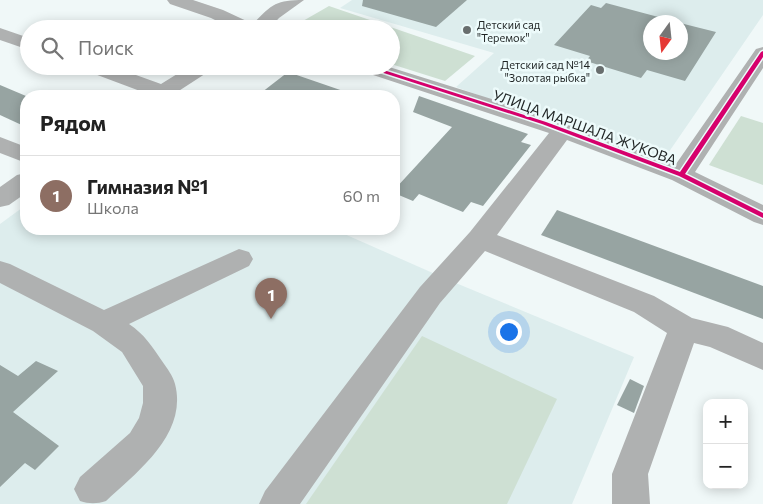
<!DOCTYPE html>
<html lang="ru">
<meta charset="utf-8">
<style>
body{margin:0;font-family:Commissioner,sans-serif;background:#f6f6f6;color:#222}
.controls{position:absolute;right:15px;bottom:15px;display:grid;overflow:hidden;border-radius:10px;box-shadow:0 2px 12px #0003}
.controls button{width:45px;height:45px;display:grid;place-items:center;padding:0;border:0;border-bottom:1px solid #e0e0e0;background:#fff;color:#222;font:25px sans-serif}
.compass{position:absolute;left:643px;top:15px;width:45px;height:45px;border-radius:50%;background:#fff;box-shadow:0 2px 12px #0003;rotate:195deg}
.you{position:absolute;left:508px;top:331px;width:18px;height:18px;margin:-12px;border:4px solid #fff;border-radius:50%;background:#1a73e8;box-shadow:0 0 0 8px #1a73e833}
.badge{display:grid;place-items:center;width:32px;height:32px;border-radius:50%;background:#d93025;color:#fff;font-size:16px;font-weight:700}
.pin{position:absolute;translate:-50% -41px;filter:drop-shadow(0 1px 2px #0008)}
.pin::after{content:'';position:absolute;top:26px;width:18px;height:15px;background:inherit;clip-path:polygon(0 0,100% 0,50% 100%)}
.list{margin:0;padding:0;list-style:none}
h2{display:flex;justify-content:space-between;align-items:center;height:65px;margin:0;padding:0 20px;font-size:21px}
h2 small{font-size:16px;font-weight:400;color:#767676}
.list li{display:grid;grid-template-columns:32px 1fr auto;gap:15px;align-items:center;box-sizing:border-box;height:80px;padding:0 20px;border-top:1px solid #e0e0e0}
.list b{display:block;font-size:19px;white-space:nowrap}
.list p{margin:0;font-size:16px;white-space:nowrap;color:#767676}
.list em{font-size:16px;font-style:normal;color:#767676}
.icon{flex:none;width:28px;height:28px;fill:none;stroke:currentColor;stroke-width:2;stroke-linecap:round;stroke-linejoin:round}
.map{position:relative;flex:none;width:763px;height:504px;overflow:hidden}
.search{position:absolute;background:#fff;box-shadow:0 2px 12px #0003;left:20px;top:20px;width:380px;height:55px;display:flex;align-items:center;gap:12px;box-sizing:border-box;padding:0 18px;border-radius:28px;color:#767676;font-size:19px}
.panel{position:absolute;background:#fff;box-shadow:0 2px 12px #0003;left:20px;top:90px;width:380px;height:145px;border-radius:20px}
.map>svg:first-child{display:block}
.built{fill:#ddeded;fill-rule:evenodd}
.green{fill:#cee0d3}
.building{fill:#97a4a2}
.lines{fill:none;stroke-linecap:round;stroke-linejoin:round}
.minor{fill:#afb1b1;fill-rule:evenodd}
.cycleway-casing{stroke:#edfbfb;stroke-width:3}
.cycleway{fill:#d6006c;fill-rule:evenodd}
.poi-dot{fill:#686e6e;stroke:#edfbfb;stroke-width:2}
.labels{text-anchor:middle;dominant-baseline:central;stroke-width:5;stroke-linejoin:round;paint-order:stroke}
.far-poi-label{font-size:11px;fill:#1f2424;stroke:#edfbfb;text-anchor:start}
.street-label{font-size:14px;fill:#1f2424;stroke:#edfbfb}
</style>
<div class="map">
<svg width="763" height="504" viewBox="0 0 763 504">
<rect width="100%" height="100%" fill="#f0f8f8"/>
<g class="built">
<path d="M352 0H763V15L662 162 456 87 494 53 340 8ZM650 22H680V52H650Z"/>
<path d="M26 205V229H333L451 281 634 357 572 504H0V224Z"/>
</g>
<g class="green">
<path d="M329 6 475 56 445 81 391 64V29H289Z"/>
<path d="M741 116 763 123V185L709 165Z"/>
<path d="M422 336 557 399 507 504H306Z"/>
</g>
<g class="building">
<path d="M363 0H467L436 27 362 6Z"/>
<path d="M606 3 677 22H650V52H680V23L716 32 685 81 647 70 641 78 586 61 590 56 554 45 591 5 601 8Z"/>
<path d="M288 72 349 93 348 96H257Z"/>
<path d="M0 85 26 96V127L0 115Z"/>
<path d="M419 96 528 134 521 142 531 145 483 206 471 202 463 212 419 194 413 201 394 193V190L452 127 413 112Z"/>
<path d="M557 210 763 286V319L541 235Z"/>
<path d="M36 361 58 371 13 412 59 446 35 470 25 463 0 487V365L18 376Z"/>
<path d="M630 379 644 386 634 413 617 405Z"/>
</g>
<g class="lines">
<g class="minor">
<path d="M167 0H193L223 10 253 24C272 4 276 0 304 0L279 18 269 29H233L211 18 170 4Z"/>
<path d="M0 28 29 38V50L0 40Z"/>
<path d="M763 47V68L695 172 763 205V225L754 222 672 180 567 140 497 235 654 296 692 318 728 327 763 343V370L710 347 694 343 648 474 650 504H612V474L667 333 634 312 485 251 440 303 300 504H259L265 491 420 287 470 232 549 133 358 70 355 66H386L552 118 676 164 756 49Z"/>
<path d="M81 66H111L161 84 190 66H214L211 70 171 96H147L148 94 84 70Z"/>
<path d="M0 137 26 147V163L0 153Z"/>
<path d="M26 173V193L9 205 0 207V187L17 175Z"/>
<path d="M239 249 249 252 253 259 249 266 129 324C145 335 151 345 162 361 167 368 173 376 175 384 188 434 137 472 106 501 97 504 89 504 80 501L74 489 80 477 130 433 139 418 143 403V386L122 352 93 331 0 283V261L10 264 104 310Z"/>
</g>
<g class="cycleway-casing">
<path id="cycleway" d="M763 51V57L685 174 763 213V218L679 176 542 124 362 66H371L546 122 680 172 761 52Z"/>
</g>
<use href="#cycleway" class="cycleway"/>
</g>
<g class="poi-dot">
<circle cx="467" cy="30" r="5"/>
<circle cx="600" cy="70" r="5"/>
</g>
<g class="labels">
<g class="far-poi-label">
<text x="477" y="24">Детский сад<tspan x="477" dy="13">"Теремок"</tspan></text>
<text x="590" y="64" text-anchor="end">Детский сад №14<tspan x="590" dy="13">"Золотая рыбка"</tspan></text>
</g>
<g class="street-label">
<text transform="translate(585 127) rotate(20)">УЛИЦА МАРШАЛА ЖУКОВА</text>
</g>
</g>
</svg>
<div class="controls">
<button>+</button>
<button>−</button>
</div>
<svg class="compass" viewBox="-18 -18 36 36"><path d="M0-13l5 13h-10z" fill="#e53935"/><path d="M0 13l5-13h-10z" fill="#767676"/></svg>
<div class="you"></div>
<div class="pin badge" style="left:271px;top:319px;background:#8d6e63">1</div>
<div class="search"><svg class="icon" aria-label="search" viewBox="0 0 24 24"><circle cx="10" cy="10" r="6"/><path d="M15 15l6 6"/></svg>Поиск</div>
<section class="panel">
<h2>Рядом<small></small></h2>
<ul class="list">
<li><span class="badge" style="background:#8d6e63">1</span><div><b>Гимназия №1</b><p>Школа</p></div><em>60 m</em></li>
</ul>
</section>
</div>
